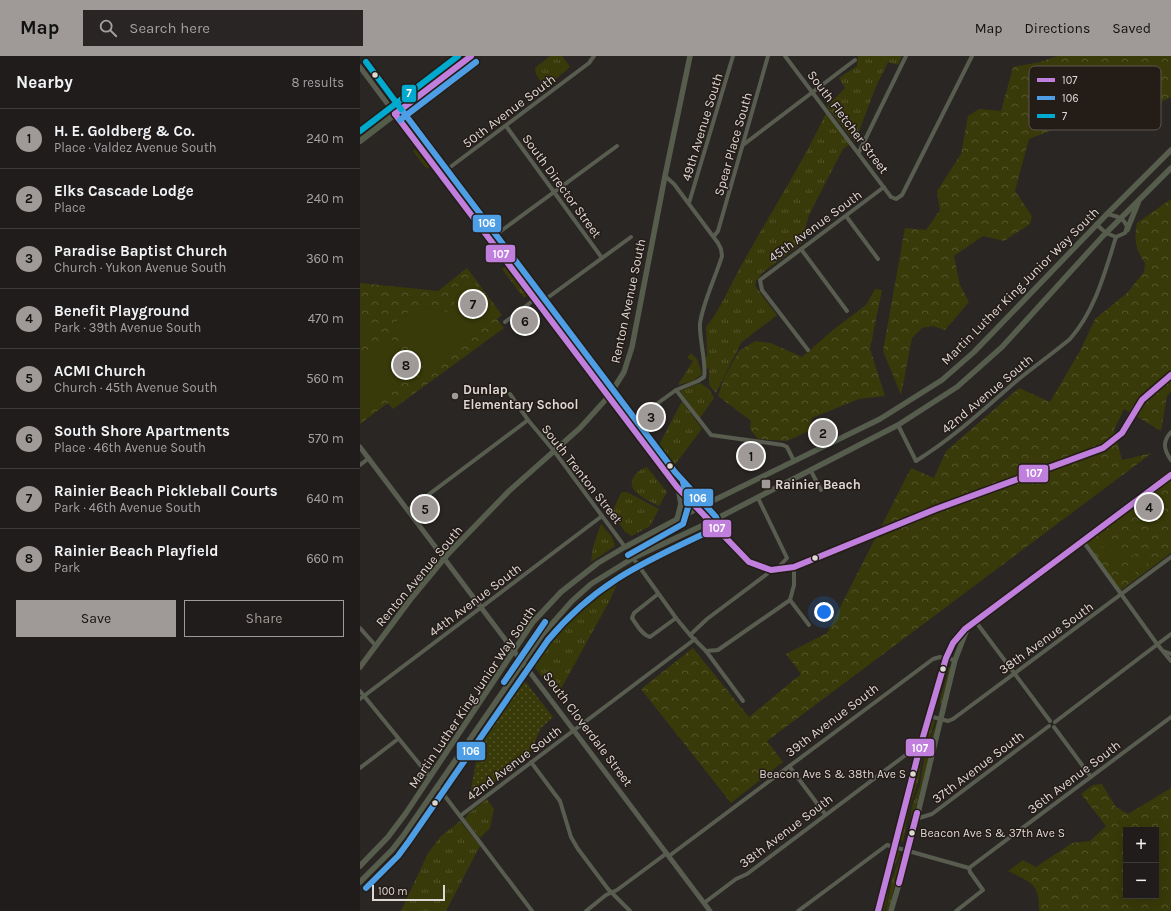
<!DOCTYPE html>
<meta charset="utf-8">
<style>
body{margin:0;font-family:Karla,sans-serif;background:#282524;color:#f1f3f6}
.controls{position:absolute;right:12px;bottom:12px;display:grid;overflow:hidden;border-radius:0px;box-shadow:0 4px 16px #0002}
.controls button{width:36px;height:36px;display:grid;place-items:center;padding:0;border:0;border-bottom:1px solid #3d3a3a;background:#201c1b;color:#f1f3f6;font:20px sans-serif}
.scale{position:absolute;left:12px;bottom:10px;width:73px;box-sizing:border-box;padding-left:4px;border:2px solid #ded8d5;border-top:0;font-size:11px;line-height:14px;white-space:nowrap;color:#ded8d5;-webkit-text-stroke:3px #241c17;paint-order:stroke}
.you{position:absolute;left:464px;top:556px;width:14px;height:14px;margin:-10px;border:3px solid #fff;border-radius:50%;background:#1a73e8;box-shadow:0 0 0 6px #1a73e833}
.badge{display:grid;place-items:center;width:26px;height:26px;border-radius:50%;background:#9f9a97;color:#111;font-size:13px;font-weight:700}
.pin{position:absolute;translate:-50% -50%;border:2px solid #fff;box-shadow:0 1px 4px #0006}
.list{margin:0;padding:0;list-style:none}
h2{display:flex;justify-content:space-between;align-items:center;height:52px;margin:0;padding:0 16px;font-size:17px}
h2 small{font-size:13px;font-weight:400;color:#a2a1a3}
.list li{display:grid;grid-template-columns:26px 1fr auto;gap:12px;align-items:center;box-sizing:border-box;height:60px;padding:0 16px;border-top:1px solid #3d3a3a}
.list b{display:block;font-size:15px;white-space:nowrap}
.list p{margin:0;font-size:13px;white-space:nowrap;color:#a2a1a3}
.list em{font-size:13px;font-style:normal;color:#a2a1a3}
.actions{display:flex;gap:8px;padding:12px 16px}
.actions a{flex:1;padding:9px 0;border:1px solid #9f9a97;border-radius:0px;text-align:center;font-size:14px;color:#9f9a97}
.actions .main{background:#9f9a97;color:#111}
.icon{flex:none;width:22px;height:22px;fill:none;stroke:currentColor;stroke-width:2;stroke-linecap:round;stroke-linejoin:round}
.map{position:relative;flex:none;width:811px;height:855px;overflow:hidden}
header{display:flex;align-items:center;gap:24px;box-sizing:border-box;height:56px;padding:0 20px;background:#9f9a97;color:#111}
header strong{font-size:19px}
nav{display:flex;gap:22px;margin-inline-start:auto;font-size:14px}
.search{width:280px;height:36px;background:#282524;display:flex;align-items:center;gap:10px;box-sizing:border-box;padding:0 14px;border-radius:0px;color:#a2a1a3;font-size:15px}
main{display:flex}
aside{flex:1;background:#201c1b}
.map>svg:first-child{display:block}
.grass{fill:url(#grass-tufts)}
.forest{fill:url(#forest-crowns);fill-rule:evenodd}
.garden{fill:url(#garden-dots)}
.pitch{fill:#383a09}
.lines{fill:none;stroke-linecap:round;stroke-linejoin:round}
.minor{stroke:#585d50;stroke-width:4}
.tertiary{stroke:#585d50;stroke-width:5}
.secondary{stroke:#565d4d;stroke-width:5.5}
.primary{stroke:#545d49;stroke-width:6}
.bus-1-casing{stroke:#241c17;stroke-width:9}
.bus-2-casing{stroke:#241c17;stroke-width:9}
.bus-3-casing{stroke:#241c17;stroke-width:9}
.bus-1{stroke:#c07fdc;stroke-width:6}
.bus-2{stroke:#4d9ee5;stroke-width:6}
.bus-3{stroke:#00a9ce;stroke-width:6}
.bus-dot{fill:#ded8d5;stroke:#241c17;stroke-width:1.5}
.poi-dot{fill:#9f9a97;stroke:#241c17;stroke-width:1.5}
.labels{text-anchor:middle;dominant-baseline:central;stroke-width:3;stroke-linejoin:round;paint-order:stroke}
.bus-label{font-size:12px;fill:#ded8d5;stroke:#241c17;text-anchor:end}
.street-label{font-size:13px;fill:#ded8d5;stroke:#241c17}
.poi-label{font-size:13px;font-weight:bold;fill:#ded8d5;stroke:#241c17;text-anchor:start}
.key{fill:#241c17;stroke:#5c5450;stroke-width:1}
.key-label{font-size:11px;fill:#ded8d5}
.line-badge{stroke:#241c17;stroke-width:1.5}
.badge-label{font-size:11px;text-anchor:middle;font-weight:bold;fill:#fff}
</style>
<header>
<strong>Map</strong>
<div class="search"><svg class="icon" aria-label="search" viewBox="0 0 24 24"><circle cx="10" cy="10" r="6"/><path d="M15 15l6 6"/></svg>Search here</div>
<nav><a>Map</a><a>Directions</a><a>Saved</a></nav>
</header>
<main>
<aside>
<h2>Nearby<small>8 results</small></h2>
<ul class="list">
<li><span class="badge">1</span><div><b>H. E. Goldberg &amp; Co.</b><p>Place · Valdez Avenue South</p></div><em>240 m</em></li>
<li><span class="badge">2</span><div><b>Elks Cascade Lodge</b><p>Place</p></div><em>240 m</em></li>
<li><span class="badge">3</span><div><b>Paradise Baptist Church</b><p>Church · Yukon Avenue South</p></div><em>360 m</em></li>
<li><span class="badge">4</span><div><b>Benefit Playground</b><p>Park · 39th Avenue South</p></div><em>470 m</em></li>
<li><span class="badge">5</span><div><b>ACMI Church</b><p>Church · 45th Avenue South</p></div><em>560 m</em></li>
<li><span class="badge">6</span><div><b>South Shore Apartments</b><p>Place · 46th Avenue South</p></div><em>570 m</em></li>
<li><span class="badge">7</span><div><b>Rainier Beach Pickleball Courts</b><p>Park · 46th Avenue South</p></div><em>640 m</em></li>
<li><span class="badge">8</span><div><b>Rainier Beach Playfield</b><p>Park</p></div><em>660 m</em></li>
</ul>
<div class="actions"><a class="main">Save</a><a>Share</a></div>
</aside>
<div class="map">
<svg width="811" height="855" viewBox="0 0 811 855">
<defs>
<pattern id="grass-tufts" width="24" height="20" patternUnits="userSpaceOnUse"><rect width="24" height="20" fill="#383a09"/><path d="M3 7l-1-3M5 7V3M7 7l1-3M15 17l-1-3M17 17v-4M19 17l1-3" fill="none" stroke="#54562c"/></pattern>
<pattern id="forest-crowns" width="20" height="18" patternUnits="userSpaceOnUse"><rect width="20" height="18" fill="#383a09"/><path d="M2 6a3 3 0 1 1 6 0M12 15a3 3 0 1 1 6 0" fill="none" stroke="#54562c"/></pattern>
<pattern id="garden-dots" width="8" height="8" patternUnits="userSpaceOnUse"><rect width="8" height="8" fill="#383a09"/><path d="M2 2h.1M6 6h.1" fill="none" stroke="#54562c" stroke-width="1.8" stroke-linecap="round"/></pattern>
</defs>
<rect width="100%" height="100%" fill="#2a2624"/>
<g class="grass">
<path d="M190 0H202L210 11 185 32 176 18 175 12Z"/>
<path d="M498 0H542L538 9 528 6 515 33 495 86 467 51 485 32 479 22 497 10Z"/>
<path d="M466 57 490 88 483 93 449 159 441 188 402 217 396 225 395 230 417 259 381 287 356 337 349 329V312L347 313 344 307 347 299 346 271C361 253 369 231 381 210 409 159 441 110 466 57Z"/>
<path d="M55 93 67 108 71 111 70 112 65 111 53 95Z"/>
<path d="M145 211 166 237 168 239 164 242 142 213Z"/>
<path d="M331 297 337 303 342 318 333 325 318 329 333 305 327 302Z"/>
<path d="M340 327 349 333 354 342 340 362 320 335Z"/>
<path d="M322 345 342 373 313 411 298 391Z"/>
<path d="M287 411 307 436 299 450C292 446 283 443 277 437 265 427 276 414 287 411Z"/>
<path d="M263 436H267L299 453 290 470 272 480 265 476 252 456 261 437Z"/>
<path d="M241 468 252 481 255 490 231 506 233 491Z"/>
<path d="M255 519H261L250 544 197 640 173 609C195 566 215 546 255 519Z"/>
<path d="M589 611 591 612 580 654 581 640Z"/>
<path d="M572 663 575 665 561 707 559 723 549 753 543 786 539 783 570 665Z"/>
<path d="M577 665 578 668 547 785 552 750 560 729 565 698Z"/>
<path d="M127 743 134 753 130 772 120 782 105 763 109 757Z"/>
<path d="M100 765 120 790 86 855H41L68 797 81 780Z"/>
<path d="M538 795 540 797 531 820 525 854 520 855 536 797Z"/>
<path d="M542 797 530 850 528 855H526L532 823Z"/>
</g>
<g class="forest">
<path d="M697 0H811V41C795 50 777 54 760 62L741 55 669 83 655 135 672 160 670 168 644 185 623 180 594 200 600 229 609 246 585 274 573 270 562 272 552 282 541 339 523 295 545 172 566 174 580 154 577 135 601 98 608 60 619 53 641 55 653 11 680 6Z"/>
<path d="M811 143V335L807 340 801 375 764 353 754 374 762 404 792 397 407 685 423 706 371 747 281 633 333 592 389 661 441 618 426 598 467 577 551 412 574 422 586 395 659 332 690 346 721 293 735 263 767 237 784 216 785 207C775 193 774 183 777 167Z"/>
<path d="M107 212 142 259 137 263 144 272 33 353 28 347 0 368V227L78 235Z"/>
<path d="M515 233 522 234 510 293 525 340 499 343 452 362 449 375 427 385 398 383 390 373 391 365 358 340 364 322 379 295 395 285 411 287 442 301 474 273 506 249Z"/>
<path d="M811 418V497L760 535 724 483Z"/>
<path d="M742 728 756 751 768 758 811 732V855H679C680 827 670 826 648 815L663 804 676 811 712 787 730 785 746 770 721 738 733 729ZM766 774H796V840H766Z"/>
</g>
<path class="garden" d="M164 624 193 661 181 672 168 701 118 738 113 744 110 739 119 689Z"/>
<g class="pitch">
<path d="M110 221 138 258 116 274 88 238Z"/>
<path d="M68 252C89 254 102 261 115 278L68 314 64 312 31 269 46 257Z"/>
<path d="M0 266 15 280 0 292Z"/>
<path d="M31 282 55 312 0 354V305Z"/>
<path d="M742 489V488L780 495 771 500 754 501 760 508 754 512 749 504 753 501H745Z"/>
<path d="M783 498 789 506 772 519 766 511Z"/>
</g>
<g class="lines">
<g class="minor">
<path d="M425 0 531 141 536 143 542 139 612 0"/>
<path d="M146 70 242 202"/>
<path d="M383 89 495 4"/>
<path d="M499 96 546 0"/>
<path d="M81 118 229 7 234 0"/>
<path d="M329 147 373 0"/>
<path d="M486 160 518 203"/>
<path d="M736 168 746 177 756 181 765 177 767 171C764 161 756 160 747 158"/>
<path d="M354 180 358 175 408 0"/>
<path d="M130 183 257 90"/>
<path d="M441 193 487 255"/>
<path d="M179 248 271 181"/>
<path d="M145 266 175 243"/>
<path d="M448 294 402 234 400 224 524 131"/>
<path d="M316 334 351 379 423 389 427 391 434 405"/>
<path d="M150 338 168 364 194 395 265 491"/>
<path d="M269 368 316 334 338 325 344 321C347 311 339 282 340 268 342 249 356 220 362 200L361 193 358 187 314 128 305 120"/>
<path d="M538 369 556 405C594 381 621 356 654 327 672 312 692 298 710 283 735 255 745 216 756 181"/>
<path d="M811 376C802 386 804 394 811 404"/>
<path d="M0 409 9 402"/>
<path d="M451 415 461 434"/>
<path d="M398 442 427 502 416 514"/>
<path d="M48 454 168 364"/>
<path d="M723 485 797 588 811 605"/>
<path d="M273 502 316 562 330 579 346 595 383 645"/>
<path d="M298 538 274 557 272 562C277 569 282 579 290 581L316 562"/>
<path d="M430 544 449 569"/>
<path d="M616 566 690 665"/>
<path d="M0 572 16 590"/>
<path d="M330 579 347 563 407 518 408 514"/>
<path d="M346 595 358 594 430 544 434 529V511"/>
<path d="M803 595 811 598"/>
<path d="M0 635 70 721"/>
<path d="M0 643 242 460"/>
<path d="M569 660 588 665 593 663 811 501"/>
<path d="M695 666 811 578"/>
<path d="M694 671 731 721"/>
<path d="M171 706 200 745 211 781 218 793 248 833 270 855"/>
<path d="M429 710 465 758"/>
<path d="M0 712 38 683"/>
<path d="M78 731 172 855"/>
<path d="M100 760 335 583"/>
<path d="M556 763 572 758 689 670"/>
<path d="M309 800 573 603 580 601 595 604"/>
<path d="M609 812 811 661"/>
<path d="M344 847 376 823 387 818 547 698 560 691"/>
<path d="M226 855 246 839 257 834 307 797"/>
<path d="M438 855 527 789 609 812"/>
<path d="M596 855 623 834 610 816 609 812"/>
</g>
<g class="tertiary">
<path d="M0 11 35 58"/>
<path d="M0 391 350 855"/>
</g>
<g class="secondary">
<path d="M35 58 317 431 389 506 411 514 434 511 576 453 743 392C769 377 763 368 778 348 787 336 799 328 811 319"/>
<path d="M767 174 778 147"/>
<path d="M317 463 321 448 318 431"/>
<path d="M0 611 50 544 88 498 149 435 220 372 249 340 264 316 272 291 305 120 330 0"/>
<path d="M0 810 28 781 46 757 173 566 201 536 238 507 265 491 338 452 520 363 582 324 614 296 747 158 811 94"/>
<path d="M0 826 32 794 43 780 182 579 212 545 231 528 273 502 350 466 538 369 597 331 642 291 742 181 811 112"/>
<path d="M518 855 560 691 586 602 593 587 605 573 811 419"/>
<path d="M531 855 549 794 595 604 607 573"/>
</g>
<path class="primary" d="M0 85 111 0"/>
<g class="bus-1-casing">
<g id="bus-1">
<path d="M35 58 317 431 389 506 411 514 434 511 576 453 743 392 762 377 782 344 811 319"/>
<path d="M35 58 111 0"/>
<path d="M539 827 557 757"/>
<path d="M518 855 560 691 586 602 593 587 605 573 811 419"/>
</g>
</g>
<g class="bus-2-casing">
<g id="bus-2">
<path d="M40 64 116 6"/>
<path d="M268 499 323 468 329 448 323 426"/>
<path d="M144 626 185 566"/>
<path d="M6 832 38 800 49 785 188 584C237 525 287 505 354 473L358 466 356 461 315 416 41 53"/>
</g>
</g>
<g class="bus-3-casing">
<g id="bus-3">
<path d="M6 6 41 53"/>
<path d="M0 75 98 0"/>
</g>
</g>
<use href="#bus-1" class="bus-1"/>
<use href="#bus-2" class="bus-2"/>
<use href="#bus-3" class="bus-3"/>
</g>
<g class="bus-dot">
<circle cx="15" cy="19" r="3.5"/>
<circle cx="310" cy="410" r="3.5"/>
<circle cx="455" cy="502" r="3.5"/>
<circle cx="583" cy="613" r="3.5"/>
<circle cx="553" cy="718" r="3.5"/>
<circle cx="75" cy="747" r="3.5"/>
<circle cx="552" cy="777" r="3.5"/>
</g>
<g class="poi-dot">
<circle cx="95" cy="340" r="4"/>
<rect x="401" y="423" width="10" height="10" rx="2"/>
</g>
<g class="labels">
<g class="bus-label">
<text x="546" y="718">Beacon Ave S &amp; 38th Ave S</text>
<text x="560" y="777" text-anchor="start">Beacon Ave S &amp; 37th Ave S</text>
</g>
<g class="street-label">
<text transform="translate(149 55) rotate(-37)">50th Avenue South</text>
<text transform="translate(488 66) rotate(53)">South Fletcher Street</text>
<text transform="translate(342 71) rotate(-73)">49th Avenue South</text>
<text transform="translate(373 88) rotate(-74)">Spear Place South</text>
<text transform="translate(202 130) rotate(54)">South Director Street</text>
<text transform="translate(455 170) rotate(-36)">45th Avenue South</text>
<text transform="translate(660 230) rotate(-45)">Martin Luther King Junior Way South</text>
<text transform="translate(268 245) rotate(-78)">Renton Avenue South</text>
<text transform="translate(627 338) rotate(-40)">42nd Avenue South</text>
<text transform="translate(222 418) rotate(52)">South Trenton Street</text>
<text transform="translate(59 520) rotate(-50)">Renton Avenue South</text>
<text transform="translate(115 544) rotate(-37)">44th Avenue South</text>
<text transform="translate(686 582) rotate(-36)">38th Avenue South</text>
<text transform="translate(112 641) rotate(-56)">Martin Luther King Junior Way South</text>
<text transform="translate(472 664) rotate(-37)">39th Avenue South</text>
<text transform="translate(228 673) rotate(53)">South Cloverdale Street</text>
<text transform="translate(154 707) rotate(-37)">42nd Avenue South</text>
<text transform="translate(618 711) rotate(-37)">37th Avenue South</text>
<text transform="translate(714 721) rotate(-37)">36th Avenue South</text>
<text transform="translate(426 775) rotate(-37)">38th Avenue South</text>
</g>
<g class="poi-label">
<text x="103" y="333">Dunlap<tspan x="103" dy="15">Elementary School</tspan></text>
<text x="415" y="428">Rainier Beach</text>
</g>
</g>
<rect x="669" y="10" width="132" height="64" rx="6" class="key"/>
<rect x="677" y="22" width="18" height="4" fill="#c07fdc"/>
<rect x="677" y="40" width="18" height="4" fill="#4d9ee5"/>
<rect x="677" y="58" width="18" height="4" fill="#00a9ce"/>
<g class="key-label">
<text x="702" y="28">107</text>
<text x="702" y="46">106</text>
<text x="702" y="64">7</text>
</g>
<g class="line-badge">
<rect x="41" y="28" width="16" height="19" rx="4" fill="#00a9ce"/>
<rect x="112" y="158" width="30" height="19" rx="4" fill="#4d9ee5"/>
<rect x="125" y="188" width="31" height="19" rx="4" fill="#c07fdc"/>
<rect x="658" y="408" width="31" height="19" rx="4" fill="#c07fdc"/>
<rect x="323" y="432" width="31" height="19" rx="4" fill="#4d9ee5"/>
<rect x="342" y="463" width="30" height="19" rx="4" fill="#c07fdc"/>
<rect x="545" y="682" width="30" height="19" rx="4" fill="#c07fdc"/>
<rect x="96" y="685" width="30" height="20" rx="4" fill="#4d9ee5"/>
</g>
<g class="badge-label">
<text x="49" y="41">7</text>
<text x="127" y="171">106</text>
<text x="141" y="202">107</text>
<text x="674" y="421">107</text>
<text x="338" y="446">106</text>
<text x="357" y="476">107</text>
<text x="560" y="696">107</text>
<text x="111" y="699">106</text>
</g>
</svg>
<div class="controls">
<button>+</button>
<button>−</button>
</div>
<div class="scale">100 m</div>
<div class="you"></div>
<div class="pin badge" style="left:391px;top:400px">1</div>
<div class="pin badge" style="left:463px;top:377px">2</div>
<div class="pin badge" style="left:291px;top:361px">3</div>
<div class="pin badge" style="left:789px;top:451px">4</div>
<div class="pin badge" style="left:65px;top:453px">5</div>
<div class="pin badge" style="left:165px;top:265px">6</div>
<div class="pin badge" style="left:113px;top:248px">7</div>
<div class="pin badge" style="left:46px;top:309px">8</div>
</div>
</main>
